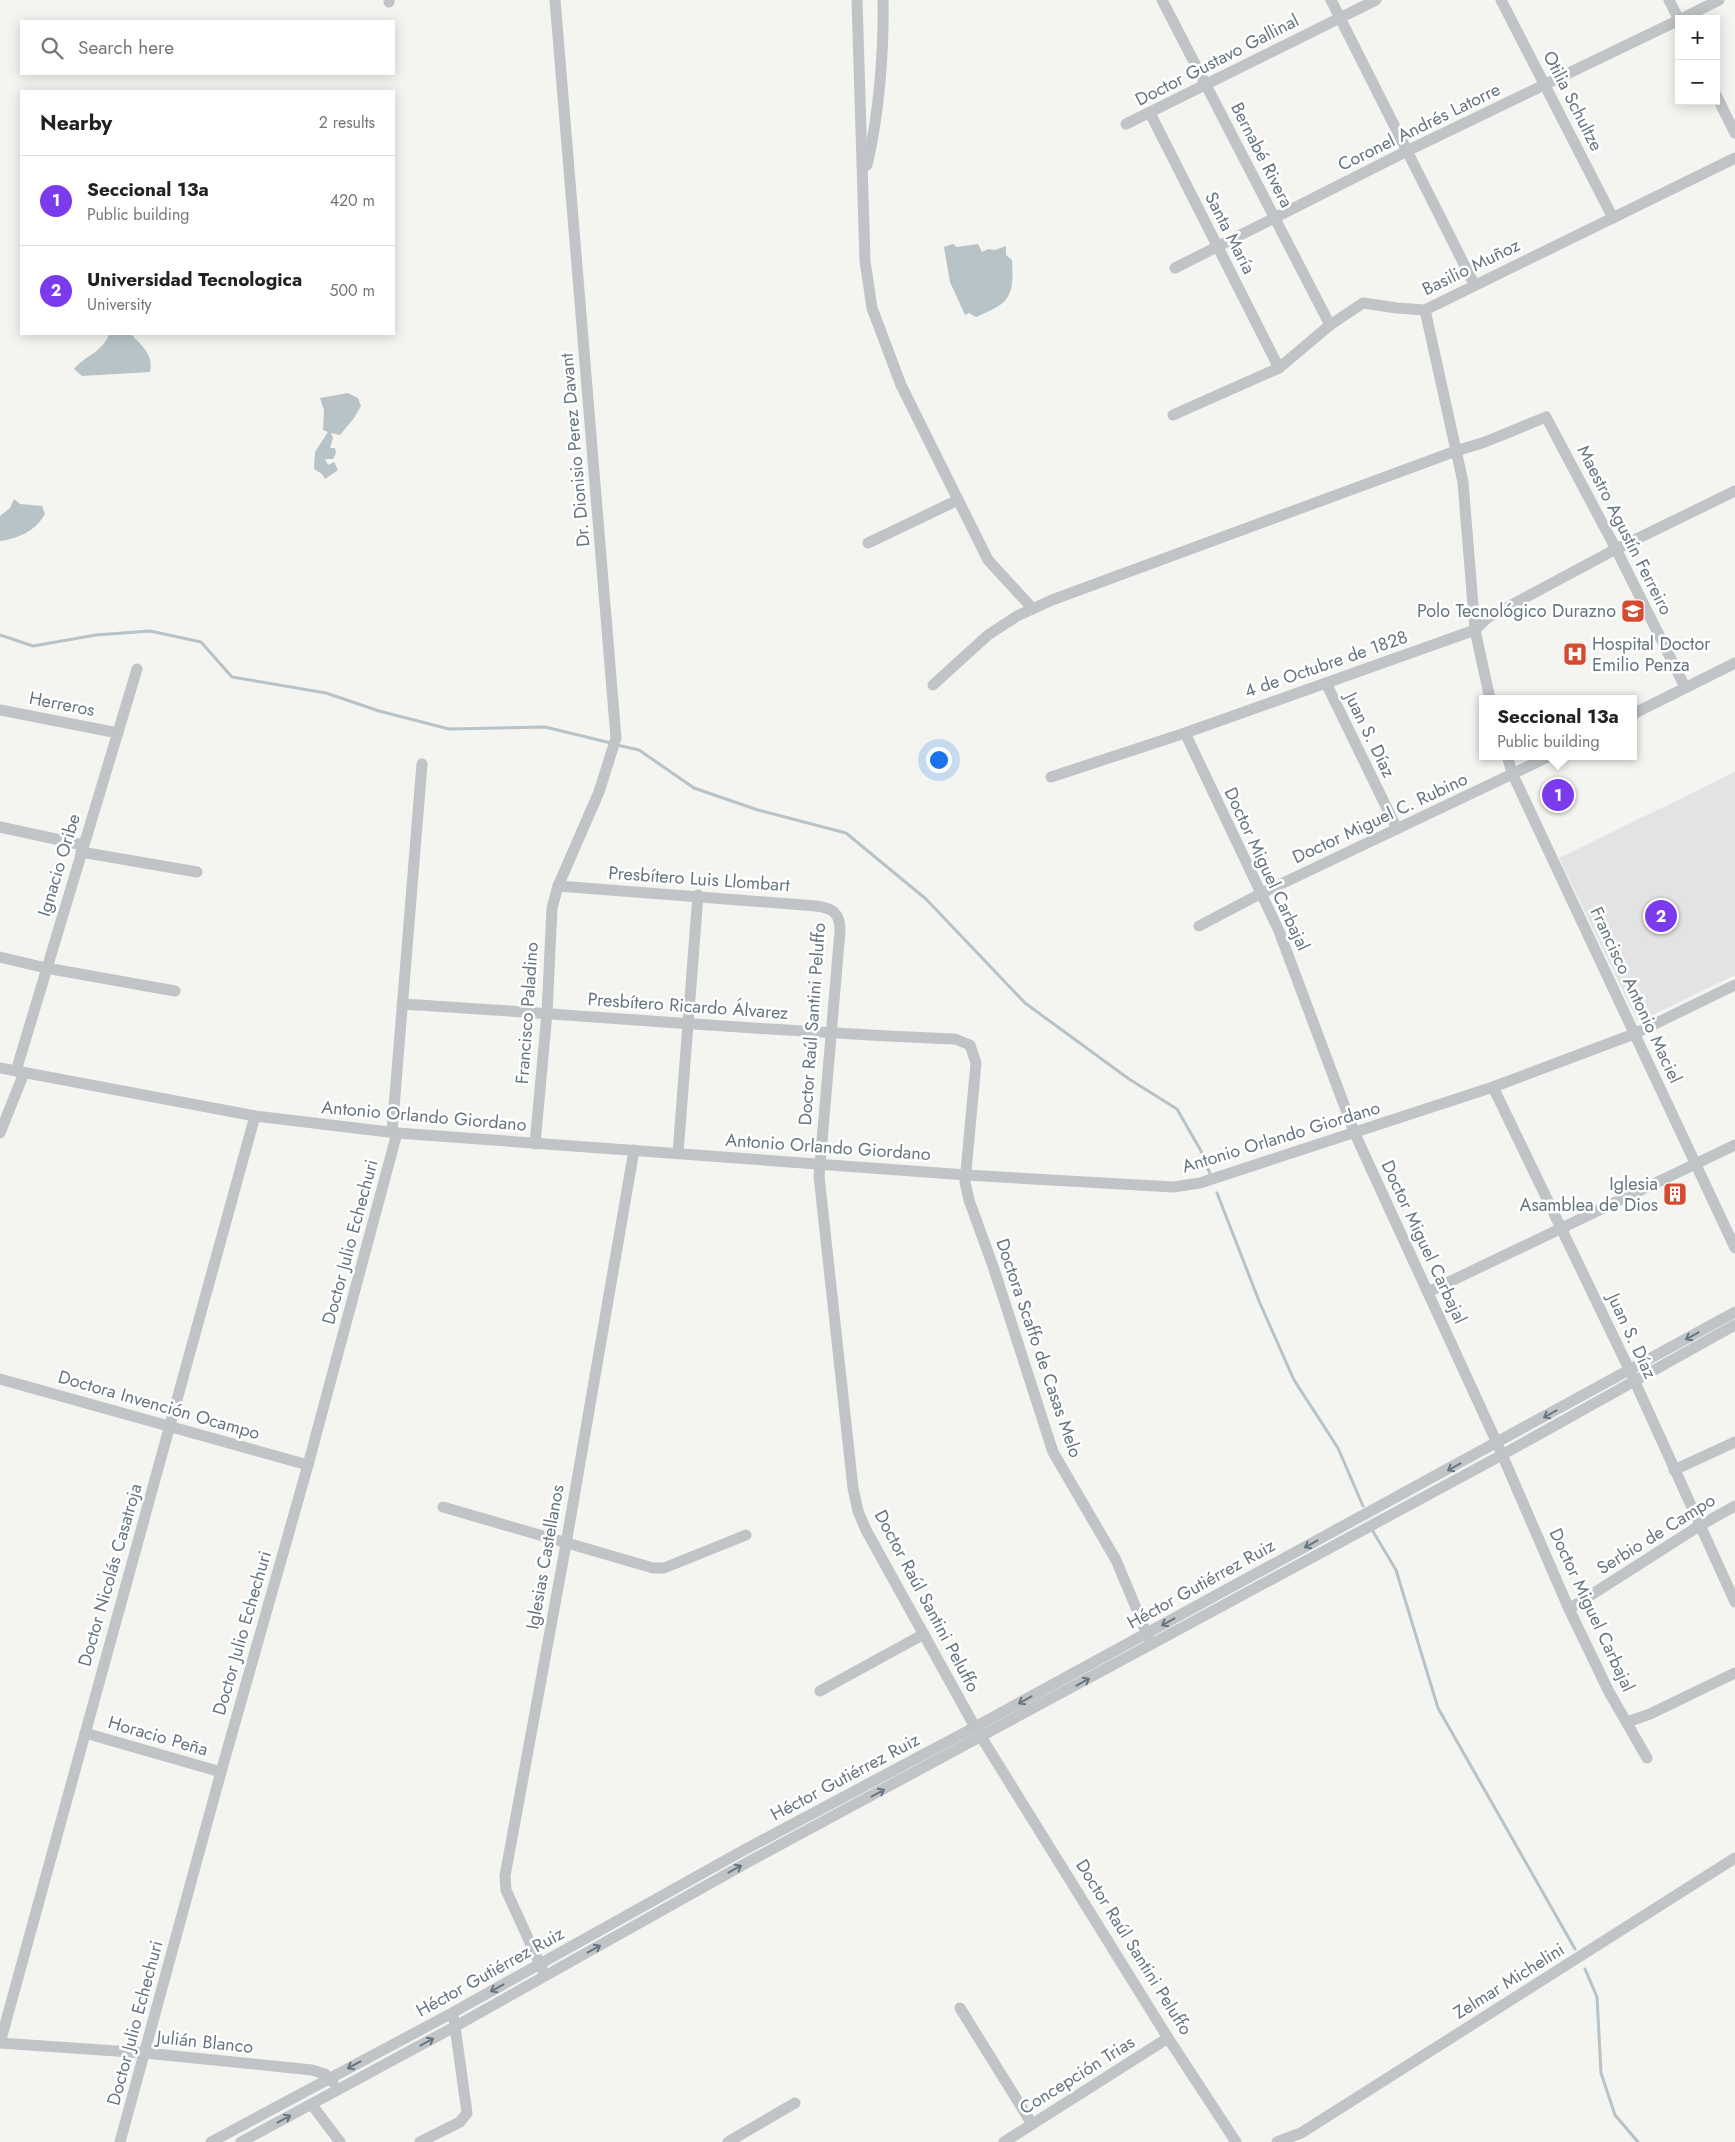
<!DOCTYPE html>
<meta charset="utf-8">
<style>
body{margin:0;font-family:Jost,sans-serif;background:#f2f2f2;color:#222}
.controls{position:absolute;right:15px;top:15px;display:grid;overflow:hidden;border-radius:0px;box-shadow:0 2px 12px #0003}
.controls button{width:45px;height:45px;display:grid;place-items:center;padding:0;border:0;border-bottom:1px solid #e0e0e0;background:#fff;color:#222;font:25px sans-serif}
.you{position:absolute;left:938px;top:759px;width:18px;height:18px;margin:-12px;border:4px solid #fff;border-radius:50%;background:#1a73e8;box-shadow:0 0 0 8px #1a73e833}
.badge{display:grid;place-items:center;width:32px;height:32px;border-radius:50%;background:#7c3aed;color:#fff;font-size:16px;font-weight:700}
.pin{position:absolute;translate:-50% -50%;border:2px solid #fff;box-shadow:0 1px 5px #0006}
.popup{position:absolute;left:1479px;top:695px;width:158px;height:65px;box-sizing:border-box;display:grid;place-content:center;border-radius:0px;background:#fff;filter:drop-shadow(0 1px 4px #0005);font-size:16px;white-space:nowrap;color:#767676}
.popup b{font-size:19px;color:#222}
.popup::after{content:'';position:absolute;left:50%;top:100%;margin-left:-10px;border:10px solid transparent;border-top-color:#fff}
.list{margin:0;padding:0;list-style:none}
h2{display:flex;justify-content:space-between;align-items:center;height:65px;margin:0;padding:0 20px;font-size:21px}
h2 small{font-size:16px;font-weight:400;color:#767676}
.list li{display:grid;grid-template-columns:32px 1fr auto;gap:15px;align-items:center;box-sizing:border-box;height:90px;padding:0 20px;border-top:1px solid #e0e0e0}
.list b{display:block;font-size:19px;white-space:nowrap}
.list p{margin:0;font-size:16px;white-space:nowrap;color:#767676}
.list em{font-size:16px;font-style:normal;color:#767676}
.icon{flex:none;width:28px;height:28px;fill:none;stroke:currentColor;stroke-width:2;stroke-linecap:round;stroke-linejoin:round}
.map{position:relative;flex:none;width:1735px;height:2142px;overflow:hidden}
.search{position:absolute;background:#fff;box-shadow:0 2px 12px #0003;left:20px;top:20px;width:375px;height:55px;display:flex;align-items:center;gap:12px;box-sizing:border-box;padding:0 18px;border-radius:0px;color:#767676;font-size:19px}
.panel{position:absolute;background:#fff;box-shadow:0 2px 12px #0003;left:20px;top:90px;width:375px;height:245px;border-radius:0px}
.map>svg:first-child{display:block}
.built{fill:#e2e3e2}
.water{fill:#b7c3c6}
.lines{fill:none;stroke-linecap:round;stroke-linejoin:round}
.stream{stroke:#b7c3c6;stroke-width:3}
.street{stroke:#c0c4c7;stroke-width:11}
.oneway{stroke:#667680}
.labels{text-anchor:middle;dominant-baseline:central;stroke-width:5;stroke-linejoin:round;paint-order:stroke}
.street-label{font-size:18px;fill:#667680;stroke:#fff}
.poi-label{font-size:18px;fill:#667680;stroke:#fff;text-anchor:end}
</style>
<div class="map">
<svg width="1735" height="2142" viewBox="0 0 1735 2142">
<rect width="100%" height="100%" fill="#f4f4f1"/>
<path class="built" d="M1735 772V975L1638 1022 1559 858Z"/>
<g class="water">
<path d="M953 244 957 247 978 244 982 252 988 249 995 250 1006 246V255L1012 260C1014 296 1011 303 976 317L969 313 965 315 950 282 944 247Z"/>
<path d="M109 334H131C142 346 154 355 150 372L82 376 74 369C86 355 104 351 109 334Z"/>
<path d="M348 393 358 398 361 406 354 418 340 435 331 433 333 438 330 448H335L336 453 333 459H325L328 465 334 462 338 470 325 479 322 474 314 469 315 452 328 432 323 430 324 410 320 398Z"/>
<path d="M14 499 20 504 42 506 45 514C35 531 20 538 0 541V516L10 508Z"/>
</g>
<g class="lines">
<g class="stream">
<path d="M0 635 33 646 96 635 150 631 201 642 232 677 326 693 379 711 449 729 545 727 611 743"/>
<path d="M617 745 639 750 694 788 758 810 846 833 926 899 1025 1003 1129 1079 1177 1109 1201 1151 1210 1174"/>
<path d="M1217 1193 1259 1301 1294 1380 1338 1448 1363 1506"/>
<path d="M1371 1528 1396 1570 1438 1708 1575 1949"/>
<path d="M1585 1969 1597 1997 1601 2073 1615 2115 1638 2142"/>
</g>
<g class="street">
<path d="M389 0V2"/>
<path d="M857 0 865 261 872 308 901 385 988 560 1033 609"/>
<path d="M1162 0 1330 325"/>
<path d="M1331 0 1474 284"/>
<path d="M1501 0 1613 218"/>
<path d="M1669 0 1679 20"/>
<path d="M1681 19 1719 0"/>
<path d="M1716 95 1735 133"/>
<path d="M1150 113 1279 368"/>
<path d="M1126 124 1376 0"/>
<path d="M867 165C879 115 884 51 883 0"/>
<path d="M1175 268 1407 151 1679 20"/>
<path d="M1425 310 1463 482 1475 630 1490 699"/>
<path d="M1173 415 1279 368 1330 325 1363 303 1397 308 1425 310 1735 158"/>
<path d="M868 543 958 500"/>
<path d="M1326 683 1397 829"/>
<path d="M933 685 988 635 1017 616 1052 600 1456 451 1485 442 1546 417 1616 549 1685 687"/>
<path d="M0 710 118 733"/>
<path d="M1633 714 1735 663"/>
<path d="M1185 733 1279 931 1355 1134 1497 1443 1569 1609 1609 1692 1647 1758"/>
<path d="M1507 756 1513 775 1735 1248"/>
<path d="M1051 777 1185 733 1475 630 1487 618 1616 549 1735 491"/>
<path d="M0 827 83 845"/>
<path d="M81 852 197 872"/>
<path d="M558 886 816 906C833 908 840 913 840 931L819 1176 853 1488 858 1511 866 1530 975 1727 1168 2038 1236 2142"/>
<path d="M1199 926 1260 894 1550 756"/>
<path d="M0 957 46 968 175 991"/>
<path d="M402 1004C586 1015 770 1032 955 1039L970 1045 976 1063 965 1182 969 1200 994 1269 1053 1452 1116 1560 1149 1639"/>
<path d="M0 1068 255 1116 397 1133 966 1175 1173 1187 1200 1183 1493 1087 1634 1034 1735 985"/>
<path d="M16 1071 137 669"/>
<path d="M1493 1087 1630 1371 1735 1602"/>
<path d="M392 1132 422 764"/>
<path d="M0 1133 24 1073"/>
<path d="M535 1144 547 1013 552 908 558 886 599 792 616 738 555 0"/>
<path d="M678 1153 698 895"/>
<path d="M1428 1292 1735 1145"/>
<path d="M0 1379 308 1465"/>
<path d="M1674 1470 1735 1442"/>
<path d="M443 1507 653 1568H664L746 1535"/>
<path d="M1569 1609 1699 1526 1735 1506"/>
<path d="M820 1691 924 1634"/>
<path d="M1627 1722 1650 1714 1735 1673"/>
<path d="M85 1733 221 1772"/>
<path d="M543 1971 506 1890 505 1876 566 1544 634 1150"/>
<path d="M960 2008 1032 2124"/>
<path d="M0 2043 255 1116"/>
<path d="M0 2043 145 2053 312 2070 325 2074 333 2082"/>
<path d="M312 2105 340 2142"/>
<path d="M120 2142 221 1772 308 1465 397 1133"/>
<path d="M211 2142 452 2013 744 1850 975 1727 1735 1312"/>
<path d="M241 2142 456 2026 750 1861 1500 1456 1735 1325"/>
<path d="M420 2142 460 2122 467 2113 454 2019"/>
<path d="M728 2142 795 2103"/>
<path d="M1004 2142 1168 2038"/>
<path d="M1277 2142 1301 2133 1735 1858"/>
</g>
</g>
<defs><path id="oneway-shaft" d="M-6 0H5M1.5-3L5.5 0L1.5 3" fill="none" stroke-width="1.6" stroke-linecap="round" stroke-linejoin="round" transform="scale(1.25)"/></defs>
<g class="oneway">
<use href="#oneway-shaft" transform="translate(1692 1336) rotate(151)"/>
<use href="#oneway-shaft" transform="translate(1550 1414) rotate(151)"/>
<use href="#oneway-shaft" transform="translate(1454 1467) rotate(151)"/>
<use href="#oneway-shaft" transform="translate(1311 1544) rotate(151)"/>
<use href="#oneway-shaft" transform="translate(1168 1622) rotate(151)"/>
<use href="#oneway-shaft" transform="translate(1083 1682) rotate(-29)"/>
<use href="#oneway-shaft" transform="translate(1025 1700) rotate(151)"/>
<use href="#oneway-shaft" transform="translate(878 1793) rotate(-28)"/>
<use href="#oneway-shaft" transform="translate(735 1869) rotate(-29)"/>
<use href="#oneway-shaft" transform="translate(594 1949) rotate(-29)"/>
<use href="#oneway-shaft" transform="translate(497 1988) rotate(151)"/>
<use href="#oneway-shaft" transform="translate(427 2042) rotate(-29)"/>
<use href="#oneway-shaft" transform="translate(354 2065) rotate(152)"/>
<use href="#oneway-shaft" transform="translate(284 2119) rotate(-28)"/>
</g>
<defs>
<g id="school-square" transform="scale(1.25)"><rect x="-9" y="-9" width="18" height="18" rx="4" fill="#d54b30" stroke="#fff"/><path d="M0-5L7-2L0 1L-7-2ZM-4 1L0 2.5L4 1V4Q0 6-4 4Z" fill="#fff"/></g>
<g id="hospital-square" transform="scale(1.25)"><rect x="-9" y="-9" width="18" height="18" rx="4" fill="#d54b30" stroke="#fff"/><path d="M-5-5h3v3.5h4V-5h3V5h-3V1.5h-4V5h-3Z" fill="#fff"/></g>
<g id="building-square" transform="scale(1.25)"><rect x="-9" y="-9" width="18" height="18" rx="4" fill="#d54b30" stroke="#fff"/><path d="M-4-6H4V6H1V3H-1V6H-4ZM-2.5-4.3h1.7v1.8h-1.7ZM.8-4.3h1.7v1.8H.8ZM-2.5-1h1.7V.8h-1.7ZM.8-1h1.7V.8H.8Z" fill="#fff"/></g>
</defs>
<g fill-rule="evenodd">
<use href="#school-square" x="1633" y="611"/>
<use href="#hospital-square" x="1575" y="654"/>
<use href="#building-square" x="1675" y="1194"/>
</g>
<g class="labels">
<g class="street-label">
<text transform="translate(1217 60) rotate(-27)">Doctor Gustavo Gallinal</text>
<text transform="translate(1573 101) rotate(63)">Otilia Schultze</text>
<text transform="translate(1419 127) rotate(-26)">Coronel Andrés Latorre</text>
<text transform="translate(1262 155) rotate(63)">Bernabé Rivera</text>
<text transform="translate(1230 233) rotate(63)">Santa María</text>
<text transform="translate(1471 267) rotate(-26)">Basilio Muñoz</text>
<text transform="translate(575 450) rotate(-95)">Dr. Dionisio Perez Davant</text>
<text transform="translate(1625 530) rotate(63)">Maestro Agustín Ferreiro</text>
<text transform="translate(1326 664) rotate(-19)">4 de Octubre de 1828</text>
<text transform="translate(62 704) rotate(11)">Herreros</text>
<text transform="translate(1370 735) rotate(64)">Juan S. Díaz</text>
<text transform="translate(1380 818) rotate(-25)">Doctor Miguel C. Rubino</text>
<text transform="translate(59 865) rotate(-73)">Ignacio Oribe</text>
<text transform="translate(1267 869) rotate(65)">Doctor Miguel Carbajal</text>
<text transform="translate(699 879) rotate(4)">Presbítero Luis Llombart</text>
<text transform="translate(1636 995) rotate(65)">Francisco Antonio Maciel</text>
<text transform="translate(688 1006) rotate(4)">Presbítero Ricardo Álvarez</text>
<text transform="translate(527 1013) rotate(-86)">Francisco Paladino</text>
<text transform="translate(812 1024) rotate(-86)">Doctor Raúl Santini Peluffo</text>
<text transform="translate(424 1116) rotate(5)">Antonio Orlando Giordano</text>
<text transform="translate(1281 1137) rotate(-17)">Antonio Orlando Giordano</text>
<text transform="translate(828 1147) rotate(4)">Antonio Orlando Giordano</text>
<text transform="translate(350 1242) rotate(-75)">Doctor Julio Echechuri</text>
<text transform="translate(1424 1242) rotate(65)">Doctor Miguel Carbajal</text>
<text transform="translate(1632 1336) rotate(65)">Juan S. Díaz</text>
<text transform="translate(1039 1348) rotate(71)">Doctora Scaffo de Casas Melo</text>
<text transform="translate(159 1405) rotate(16)">Doctora Invención Ocampo</text>
<text transform="translate(1656 1534) rotate(-32)">Serbio de Campo</text>
<text transform="translate(545 1557) rotate(-80)">Iglesias Castellanos</text>
<text transform="translate(110 1575) rotate(-74)">Doctor Nicolás Casatroja</text>
<text transform="translate(1201 1584) rotate(-29)">Héctor Gutiérrez Ruiz</text>
<text transform="translate(927 1601) rotate(62)">Doctor Raúl Santini Peluffo</text>
<text transform="translate(1592 1610) rotate(65)">Doctor Miguel Carbajal</text>
<text transform="translate(242 1633) rotate(-74)">Doctor Julio Echechuri</text>
<text transform="translate(158 1736) rotate(16)">Horacio Peña</text>
<text transform="translate(845 1777) rotate(-28)">Héctor Gutiérrez Ruiz</text>
<text transform="translate(1134 1947) rotate(58)">Doctor Raúl Santini Peluffo</text>
<text transform="translate(490 1972) rotate(-29)">Héctor Gutiérrez Ruiz</text>
<text transform="translate(1509 1981) rotate(-32)">Zelmar Michelini</text>
<text transform="translate(135 2023) rotate(-75)">Doctor Julio Echechuri</text>
<text transform="translate(205 2042) rotate(6)">Julián Blanco</text>
<text transform="translate(1077 2075) rotate(-32)">Concepción Trias</text>
</g>
<g class="poi-label">
<text x="1616" y="611">Polo Tecnológico Durazno</text>
<text x="1592" y="644" text-anchor="start">Hospital Doctor<tspan x="1592" dy="21">Emilio Penza</tspan></text>
<text x="1658" y="1184">Iglesia<tspan x="1658" dy="21">Asamblea de Dios</tspan></text>
</g>
</g>
</svg>
<div class="controls">
<button>+</button>
<button>−</button>
</div>
<div class="you"></div>
<div class="pin badge" style="left:1558px;top:795px">1</div>
<div class="popup"><b>Seccional 13a</b>Public building</div>
<div class="pin badge" style="left:1661px;top:916px">2</div>
<div class="search"><svg class="icon" aria-label="search" viewBox="0 0 24 24"><circle cx="10" cy="10" r="6"/><path d="M15 15l6 6"/></svg>Search here</div>
<section class="panel">
<h2>Nearby<small>2 results</small></h2>
<ul class="list">
<li><span class="badge">1</span><div><b>Seccional 13a</b><p>Public building</p></div><em>420 m</em></li>
<li><span class="badge">2</span><div><b>Universidad Tecnologica</b><p>University</p></div><em>500 m</em></li>
</ul>
</section>
</div>
